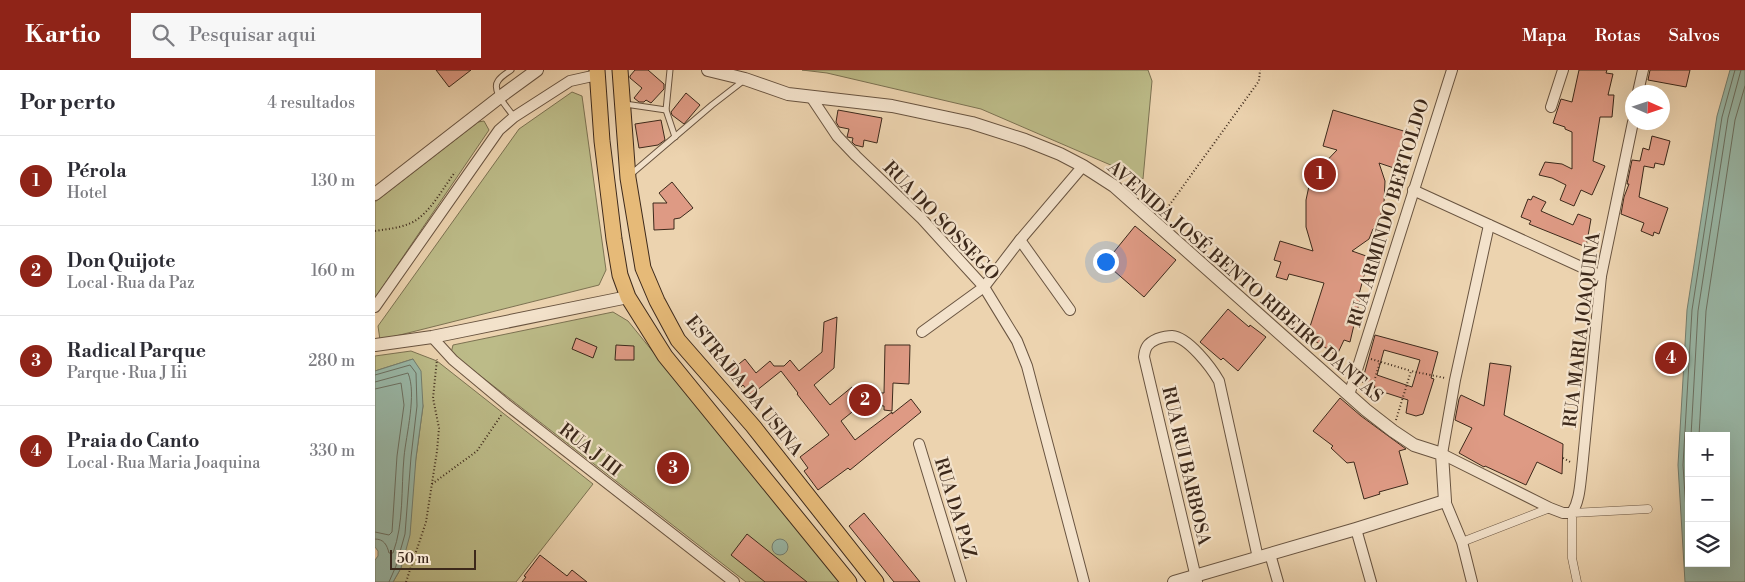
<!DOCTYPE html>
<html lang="pt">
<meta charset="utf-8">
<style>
body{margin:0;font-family:"Libre Bodoni",serif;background:#f7f7f7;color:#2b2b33}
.controls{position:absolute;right:15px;bottom:15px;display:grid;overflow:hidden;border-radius:0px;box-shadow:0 5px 20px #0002}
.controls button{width:45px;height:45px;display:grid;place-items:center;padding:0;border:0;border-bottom:1px solid #e1e1e2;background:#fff;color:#2b2b33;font:25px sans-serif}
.compass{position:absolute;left:1250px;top:15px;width:45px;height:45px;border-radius:50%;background:#fff;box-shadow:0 5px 20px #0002;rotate:93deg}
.scale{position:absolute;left:15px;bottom:12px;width:86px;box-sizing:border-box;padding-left:5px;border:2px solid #3d291b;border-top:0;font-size:14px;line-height:18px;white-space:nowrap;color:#3d291b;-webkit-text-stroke:4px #f3e2cb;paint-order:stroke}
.you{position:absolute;left:730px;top:191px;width:18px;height:18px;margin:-12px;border:4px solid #fff;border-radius:50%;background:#1a73e8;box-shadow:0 0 0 8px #1a73e833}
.badge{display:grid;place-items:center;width:32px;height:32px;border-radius:50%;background:#8f2418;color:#fff;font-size:16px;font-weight:700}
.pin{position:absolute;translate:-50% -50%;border:2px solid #fff;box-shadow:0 1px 5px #0006}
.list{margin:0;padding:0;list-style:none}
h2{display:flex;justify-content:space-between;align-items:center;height:65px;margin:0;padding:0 20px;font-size:21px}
h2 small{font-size:16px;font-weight:400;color:#7c7c81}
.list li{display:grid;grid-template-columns:32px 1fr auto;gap:15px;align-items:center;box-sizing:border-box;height:90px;padding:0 20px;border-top:1px solid #e1e1e2}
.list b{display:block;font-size:19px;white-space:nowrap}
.list p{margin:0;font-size:16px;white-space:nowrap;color:#7c7c81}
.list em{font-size:16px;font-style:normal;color:#7c7c81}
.icon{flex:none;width:28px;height:28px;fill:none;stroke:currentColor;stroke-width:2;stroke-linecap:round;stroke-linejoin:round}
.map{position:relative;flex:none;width:1370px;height:512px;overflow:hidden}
header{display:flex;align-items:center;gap:30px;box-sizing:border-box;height:70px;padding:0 25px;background:#8f2418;color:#fff}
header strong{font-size:24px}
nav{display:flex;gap:28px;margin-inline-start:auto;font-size:18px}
.search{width:350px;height:45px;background:#f7f7f7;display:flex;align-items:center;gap:12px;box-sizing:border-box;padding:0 18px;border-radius:0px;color:#7c7c81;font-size:19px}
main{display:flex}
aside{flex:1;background:#fff}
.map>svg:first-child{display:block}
.green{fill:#bcbb88;stroke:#7c7252}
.water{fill:#99b8a8;stroke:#747f70;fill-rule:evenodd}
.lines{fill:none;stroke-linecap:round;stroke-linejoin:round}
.shore{stroke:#6b7062;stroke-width:1}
.building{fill:#de9a84;stroke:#3d291b;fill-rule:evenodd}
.service-casing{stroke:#695440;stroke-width:7}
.pedestrian-casing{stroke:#695440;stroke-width:9}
.minor-casing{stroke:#695440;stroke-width:12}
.tertiary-casing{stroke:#695440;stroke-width:14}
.primary-casing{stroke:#3d291b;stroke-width:17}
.path{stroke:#3d291b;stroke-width:2;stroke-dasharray:1 2.5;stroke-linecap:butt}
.service{stroke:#f3e2cb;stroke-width:5}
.pedestrian{stroke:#f3e2cb;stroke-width:8}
.minor{stroke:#f3e2cb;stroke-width:10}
.tertiary{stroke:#f3e2cb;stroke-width:12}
.primary{stroke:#e6ba78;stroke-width:15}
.labels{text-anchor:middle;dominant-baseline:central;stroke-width:4.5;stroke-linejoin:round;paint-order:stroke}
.street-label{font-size:18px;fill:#3d291b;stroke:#f3e2cb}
</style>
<header>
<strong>Kartio</strong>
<div class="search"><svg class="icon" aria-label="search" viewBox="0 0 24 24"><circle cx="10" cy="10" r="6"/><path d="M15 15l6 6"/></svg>Pesquisar aqui</div>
<nav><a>Mapa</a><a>Rotas</a><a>Salvos</a></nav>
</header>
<main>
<aside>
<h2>Por perto<small>4 resultados</small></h2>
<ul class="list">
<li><span class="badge">1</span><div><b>Pérola</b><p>Hotel</p></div><em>130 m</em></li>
<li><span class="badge">2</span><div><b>Don Quijote</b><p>Local · Rua da Paz</p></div><em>160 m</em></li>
<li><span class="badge">3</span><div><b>Radical Parque</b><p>Parque · Rua J Iii</p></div><em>280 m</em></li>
<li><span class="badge">4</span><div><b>Praia do Canto</b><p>Local · Rua Maria Joaquina</p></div><em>330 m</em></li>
</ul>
</aside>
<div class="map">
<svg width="1370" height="512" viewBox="0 0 1370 512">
<rect width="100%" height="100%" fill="#ecd3af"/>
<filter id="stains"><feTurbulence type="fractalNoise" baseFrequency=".004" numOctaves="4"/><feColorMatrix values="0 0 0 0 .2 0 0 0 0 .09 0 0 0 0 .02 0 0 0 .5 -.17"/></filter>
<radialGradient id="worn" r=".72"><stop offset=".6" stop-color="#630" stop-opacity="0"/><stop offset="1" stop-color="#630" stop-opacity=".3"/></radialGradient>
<g class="green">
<path d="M427 0H773L777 11 768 109 606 39 452 3Z"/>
<path d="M197 22 207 26 231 200 224 215 5 270 3 256 144 59Z"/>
<path d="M109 51 114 60 0 228V132L103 52Z"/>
<path d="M238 242 253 251 465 512H371L76 283 78 275Z"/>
<path d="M36 281 62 291 218 414 141 512H18L26 498 48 336 38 289 0 301V286Z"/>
</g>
<g class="water">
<path d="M1355 0H1370V512H1310L1303 395 1312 240 1342 46ZM1314 366H1351V493H1314Z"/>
<path d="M38 289 46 301 48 336 41 388 35 465 26 498 18 512H0V490L3 486V481L0 477V301Z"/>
<circle cx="405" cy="477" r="8"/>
</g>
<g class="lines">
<g class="shore">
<path d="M0 305 35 295 41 303 42 336 36 387 30 464 21 496 14 512"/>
<path d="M0 312 33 303C42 324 31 365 29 387 26 419 29 453 18 483H14C12 475 9 469 0 469"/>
<path d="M0 319 26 313 29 335 22 386 17 462 14 465 0 462"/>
<path d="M1316 366 1323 241 1353 48 1366 0"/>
<path d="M1324 366 1331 241 1360 50 1370 16"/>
<path d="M1314 486 1308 395 1317 240 1347 47 1360 0"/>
</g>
</g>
<g class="building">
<path d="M61 0H96L74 17Z"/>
<path d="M260 0H273L289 14V19L276 33 271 30 269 32H264L259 28 267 18 255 8V6Z"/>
<path d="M1204 0H1232L1231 3 1238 4 1233 25H1239L1237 47H1225L1218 91 1230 96 1217 125 1206 120 1199 136 1185 130 1191 115 1177 108 1164 105 1170 92 1187 94 1197 99V62L1190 59V57L1178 53 1186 29 1197 32Z"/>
<path d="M1275 0H1315L1311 17 1273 10Z"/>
<path d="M311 23 325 35 309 54 297 45 296 42Z"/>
<path d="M463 40 507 48 502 73 489 70 488 77 480 75 477 72 478 68 472 67 474 59 464 57 461 52Z"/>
<path d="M958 40 1032 62 1022 99 1004 93 1010 111 1009 133 1003 155 998 159 994 169 977 181 994 187 983 228 985 229 975 272 969 270 962 285 932 266 949 213 914 204 912 210 901 207 906 192 899 190 905 171 938 181 931 157V130L934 116 941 102 962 80 948 76Z"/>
<path d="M286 50 290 70 283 75 264 78 260 54Z"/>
<path d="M1277 66 1295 71 1289 95 1280 93 1279 98 1269 96 1264 127 1293 138 1284 164 1279 162 1278 166 1266 161 1269 153 1246 144 1249 127 1254 114H1252L1257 90 1265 91 1268 78 1274 80Z"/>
<path d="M297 112 318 138 305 148 299 149V159L279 160 278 133H292L284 123Z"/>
<path d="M1158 126 1171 132 1166 141 1198 155 1203 144 1216 149 1211 177 1154 154 1156 151 1146 147 1153 129 1156 130Z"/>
<path d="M760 156 801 190 769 227 730 193Z"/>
<path d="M853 239 874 257 875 255 891 267 863 301 848 288 846 290 825 272Z"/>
<path d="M462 247 459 298 439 315 455 335 477 317 481 322 509 323 510 275H535L534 314 518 313 517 341 509 340V336L487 334 466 351 480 370 517 342V344L536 329 546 342 475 400 473 398 443 420 429 401 433 398 425 387 454 365 422 324 423 323 406 301 376 325 368 315 366 317 354 302 370 289 381 303 395 291 399 296H409L415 290 424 301 447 282 449 252Z"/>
<path d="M1000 265 1063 282 1056 308 1059 309 1048 344 1041 346 1031 343 1033 330 999 319 1000 316 987 312ZM1009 280 1045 290 1037 317 1002 305Z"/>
<path d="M201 268 222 277 218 288 197 279Z"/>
<path d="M241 275 259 276V290H240Z"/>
<path d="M1115 293 1136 296 1129 345 1188 374 1187 404 1162 392 1151 415 1110 396 1109 397 1084 383 1097 358 1080 350 1084 329 1086 325 1109 336Z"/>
<path d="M965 328 986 346 1031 379 1024 381 1033 414 1004 422 1005 424 989 429 979 392 972 393 956 378 958 376 938 361Z"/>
<path d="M489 443 545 512H519L474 456Z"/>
<path d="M372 464 432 512H390L356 485Z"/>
<path d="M165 485 192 506 197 500 212 512H147L151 507 149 506Z"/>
</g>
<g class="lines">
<g class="service-casing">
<g id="service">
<path d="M136 0C132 3 126 6 123 11 116 21 133 38 139 47"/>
<path d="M295 0 291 40 300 67"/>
<path d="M250 34 291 40"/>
<path d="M255 105 337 35 368 11"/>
</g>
</g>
<g class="pedestrian-casing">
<g id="pedestrian">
<path d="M1087 472 1175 438"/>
<path d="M1202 512 1197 488V443L1273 439"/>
</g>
</g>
<g class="minor-casing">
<g id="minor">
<path d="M1263 22 1268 0"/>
<path d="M436 27 462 66 481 86 547 149 609 217 642 271 652 296 709 512"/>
<path d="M1176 37 1188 0"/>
<path d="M1038 120 1226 206"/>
<path d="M1114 155 1080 310 1067 384 1175 438 1188 443H1197C1205 430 1205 414 1207 399L1226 206 1258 52"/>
<path d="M645 170 695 240"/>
<path d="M0 237 124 60 139 47 195 11 222 5"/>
<path d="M547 262 609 217 645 170 708 96"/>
<path d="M57 267 78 290 132 335 359 512"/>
<path d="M974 325 1077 0"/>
<path d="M544 374 586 512"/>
<path d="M1070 431 1087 472 1097 512"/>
<path d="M981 459 996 512"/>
<path d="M895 484 903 512"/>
<path d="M822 512 769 287C770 277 773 273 782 269 785 268 793 266 797 266 813 267 836 297 844 311L883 488"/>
</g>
</g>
<g class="tertiary-casing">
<g id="tertiary">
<path d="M333 0 370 9 413 24 517 36 597 53 650 70 685 84 708 96 739 116 991 340 1018 361 1039 375 1067 384 1070 431 981 459 799 512"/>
<path d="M0 124 125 27 162 0"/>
<path d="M0 275 57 267 253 227"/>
</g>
</g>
<g class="primary-casing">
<g id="primary">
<path d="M222 0 227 71 239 169 245 205 253 227 290 286 474 512"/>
<path d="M245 0 253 108 268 198 282 231 303 270 378 356 501 512"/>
</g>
</g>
<g class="path">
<path d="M788 144 884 11 885 0"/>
<path d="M0 161C13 159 26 158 38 152 54 144 69 117 80 102"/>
<path d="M996 289 1036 301"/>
<path d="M994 328 1005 292"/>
<path d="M1021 350 1036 301 1070 308"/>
<path d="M1188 388 1197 393"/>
<path d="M57 414 102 381 127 344"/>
<path d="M31 512 51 452 62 381 64 358 58 328 62 289"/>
</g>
<use href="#service" class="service"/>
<use href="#pedestrian" class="pedestrian"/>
<use href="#minor" class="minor"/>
<use href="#tertiary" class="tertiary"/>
<use href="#primary" class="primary"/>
</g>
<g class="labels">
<g class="street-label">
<text transform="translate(1014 143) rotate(-73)">RUA ARMINDO BERTOLDO</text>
<text transform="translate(566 151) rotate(46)">RUA DO SOSSEGO</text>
<text transform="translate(870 212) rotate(41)">AVENIDA JOSÉ BENTO RIBEIRO DANTAS</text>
<text transform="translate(1207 260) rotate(-83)">RUA MARIA JOAQUINA</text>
<text transform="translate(369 316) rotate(51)">ESTRADA DA USINA</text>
<text transform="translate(215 380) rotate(38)">RUA J III</text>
<text transform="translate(811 396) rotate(77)">RUA RUI BARBOSA</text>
<text transform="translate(580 438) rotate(73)">RUA DA PAZ</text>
</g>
</g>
<rect width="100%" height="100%" filter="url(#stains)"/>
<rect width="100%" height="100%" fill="url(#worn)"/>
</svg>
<div class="controls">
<button>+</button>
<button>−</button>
<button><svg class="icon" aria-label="layers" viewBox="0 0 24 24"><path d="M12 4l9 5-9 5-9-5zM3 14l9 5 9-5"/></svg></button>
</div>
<svg class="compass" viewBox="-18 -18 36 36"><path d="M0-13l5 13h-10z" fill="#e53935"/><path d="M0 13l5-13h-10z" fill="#7c7c81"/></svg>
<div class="scale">50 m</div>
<div class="you"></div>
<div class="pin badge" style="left:945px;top:104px">1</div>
<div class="pin badge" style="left:490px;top:330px">2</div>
<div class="pin badge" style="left:298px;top:398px">3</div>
<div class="pin badge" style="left:1296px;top:288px">4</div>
</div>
</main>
